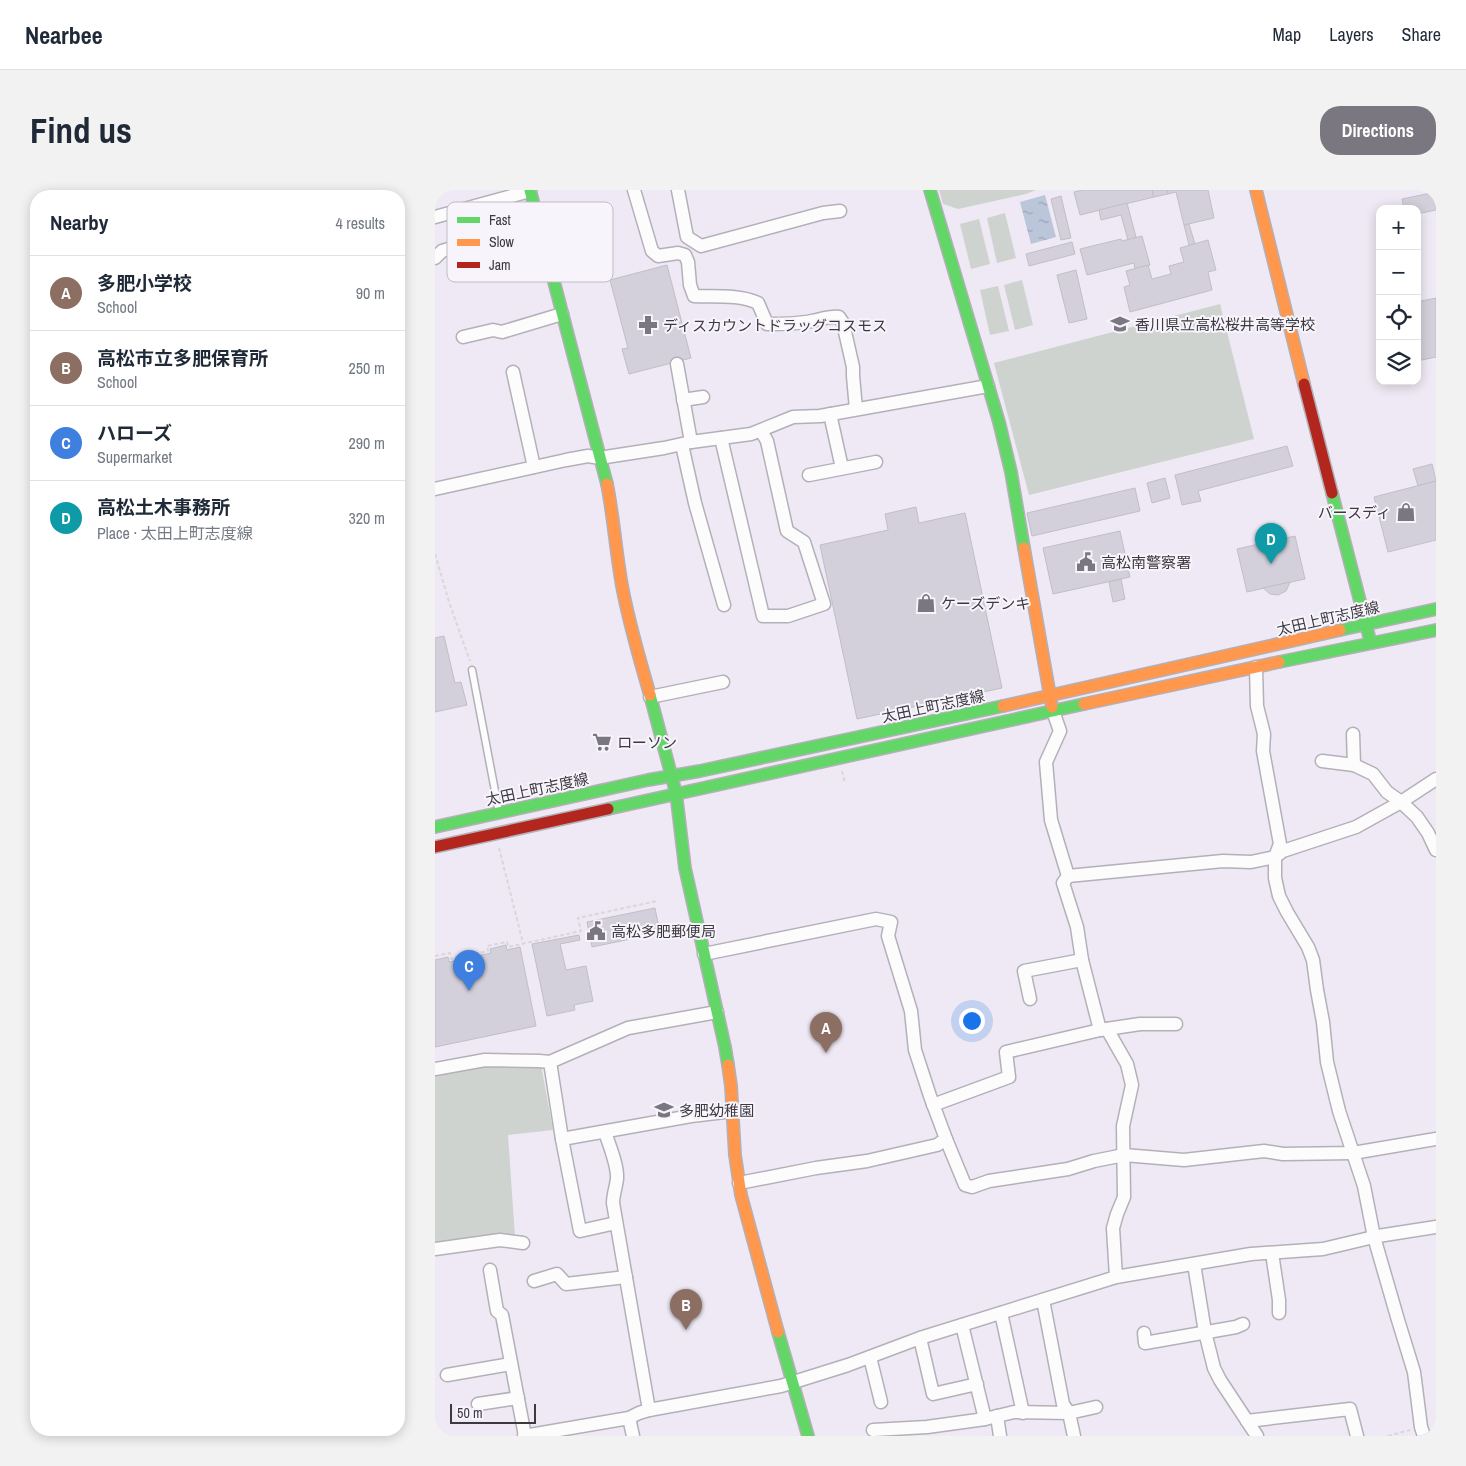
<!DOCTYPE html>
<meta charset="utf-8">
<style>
body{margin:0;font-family:"Archivo Narrow","Noto Sans JP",sans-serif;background:#f2f2f3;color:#1f2937}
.controls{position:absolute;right:15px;top:15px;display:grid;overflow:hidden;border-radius:10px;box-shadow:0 2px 12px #0003}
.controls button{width:45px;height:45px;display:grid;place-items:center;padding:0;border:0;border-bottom:1px solid #e0e1e3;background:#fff;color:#1f2937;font:25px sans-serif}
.scale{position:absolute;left:15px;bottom:12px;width:86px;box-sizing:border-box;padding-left:5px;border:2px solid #3d3941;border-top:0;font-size:14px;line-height:18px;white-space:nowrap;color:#3d3941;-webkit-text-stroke:4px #f8f4fc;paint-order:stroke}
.you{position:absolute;left:536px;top:830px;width:18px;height:18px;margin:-12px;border:4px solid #fff;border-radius:50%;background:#1a73e8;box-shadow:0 0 0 8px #1a73e833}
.badge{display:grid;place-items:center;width:32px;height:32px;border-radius:50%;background:#7b7780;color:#fff;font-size:16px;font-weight:700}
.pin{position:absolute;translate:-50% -41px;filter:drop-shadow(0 1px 2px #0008)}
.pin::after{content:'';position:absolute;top:26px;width:18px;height:15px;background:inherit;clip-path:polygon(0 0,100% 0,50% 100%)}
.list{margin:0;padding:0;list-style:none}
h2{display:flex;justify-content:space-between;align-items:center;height:65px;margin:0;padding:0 20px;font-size:21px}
h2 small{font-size:16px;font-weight:400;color:#747a83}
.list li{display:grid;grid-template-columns:32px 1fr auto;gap:15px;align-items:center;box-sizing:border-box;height:75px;padding:0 20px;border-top:1px solid #e0e1e3}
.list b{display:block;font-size:19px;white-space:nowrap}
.list p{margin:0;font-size:16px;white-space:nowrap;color:#747a83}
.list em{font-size:16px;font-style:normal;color:#747a83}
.icon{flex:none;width:28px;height:28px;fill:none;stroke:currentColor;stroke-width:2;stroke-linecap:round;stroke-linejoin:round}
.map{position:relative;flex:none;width:1001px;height:1246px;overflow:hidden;border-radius:20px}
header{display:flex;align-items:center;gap:30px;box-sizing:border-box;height:70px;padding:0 25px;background:#fff;border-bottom:1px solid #e0e1e3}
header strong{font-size:24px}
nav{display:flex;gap:28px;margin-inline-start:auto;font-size:18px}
.intro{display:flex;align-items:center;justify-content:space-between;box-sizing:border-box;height:120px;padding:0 30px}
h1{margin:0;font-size:35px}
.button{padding:12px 22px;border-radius:20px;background:#7b7780;color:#fff;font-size:18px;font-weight:700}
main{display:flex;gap:30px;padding:0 30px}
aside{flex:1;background:#fff;border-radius:20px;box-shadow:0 2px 12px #0003}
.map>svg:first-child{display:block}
.grass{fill:#cfd3cf}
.water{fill:url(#water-ripples)}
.building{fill:#d4d0db;stroke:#c1bec6}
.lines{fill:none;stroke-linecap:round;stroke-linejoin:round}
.lane-casing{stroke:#b4b0b8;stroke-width:9}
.street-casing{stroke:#b4b0b8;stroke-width:15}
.fast-casing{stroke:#b4b0b8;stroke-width:14}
.slow-casing{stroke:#b4b0b8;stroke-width:14}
.jam-casing{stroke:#b4b0b8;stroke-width:14}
.path{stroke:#d9d7da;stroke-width:2;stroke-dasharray:4 2.5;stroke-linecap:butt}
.lane{stroke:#fcfcfd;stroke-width:6}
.street{stroke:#fcfcfd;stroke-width:12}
.fast{stroke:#63d668;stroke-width:11}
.slow{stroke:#ff974d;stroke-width:11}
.jam{stroke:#b3261e;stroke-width:11}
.labels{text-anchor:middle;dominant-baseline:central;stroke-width:4;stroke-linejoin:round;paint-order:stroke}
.poi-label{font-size:15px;fill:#3d3941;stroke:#f8f4fc;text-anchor:start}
.street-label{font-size:15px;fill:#3d3941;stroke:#f8f4fc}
.key{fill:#f8f4fc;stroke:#c0bcc4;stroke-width:1}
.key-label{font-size:14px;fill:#3d3941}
</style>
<header>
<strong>Nearbee</strong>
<nav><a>Map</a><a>Layers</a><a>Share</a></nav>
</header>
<div class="intro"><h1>Find us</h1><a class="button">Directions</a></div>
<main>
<aside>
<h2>Nearby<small>4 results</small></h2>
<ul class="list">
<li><span class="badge" style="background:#8d6e63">A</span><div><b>多肥小学校</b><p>School</p></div><em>90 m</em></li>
<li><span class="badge" style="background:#8d6e63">B</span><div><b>高松市立多肥保育所</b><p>School</p></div><em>250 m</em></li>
<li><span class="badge" style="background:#3f7fe0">C</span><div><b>ハローズ</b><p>Supermarket</p></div><em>290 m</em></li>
<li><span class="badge" style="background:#0f9aa8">D</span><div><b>高松土木事務所</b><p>Place · 太田上町志度線</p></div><em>320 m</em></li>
</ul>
</aside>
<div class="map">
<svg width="1001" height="1246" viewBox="0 0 1001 1246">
<defs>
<pattern id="water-ripples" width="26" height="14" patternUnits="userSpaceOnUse" patternTransform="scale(1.25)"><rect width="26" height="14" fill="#bcc6db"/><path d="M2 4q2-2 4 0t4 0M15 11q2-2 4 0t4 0" fill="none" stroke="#9aa2b3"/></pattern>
</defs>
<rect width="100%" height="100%" fill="#eee9f4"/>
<g class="grass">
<path d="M504 0H601L591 4 523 19 508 14Z"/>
<path d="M570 23 581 68 562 73 552 28Z"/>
<path d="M544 29 555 74 536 79 525 34Z"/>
<path d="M587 90 598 135 580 140 569 95Z"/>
<path d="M563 96 574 141 555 145 545 100Z"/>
<path d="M785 114 819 249 594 305 559 173Z"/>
<path d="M50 874 106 875 118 940 73 945 80 1047 0 1054V883Z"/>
</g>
<path class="water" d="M610 5 621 47 596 54 585 12Z"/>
<g class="building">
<path d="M648 0H717L719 7 645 25 639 2Z"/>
<path d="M717 0H732L733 4 719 7Z"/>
<path d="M732 0H773L779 28 749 35 741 2 733 4Z"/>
<path d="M1001 2V20L982 24V19H969L967 9Z"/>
<path d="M626 6 636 48 626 50 616 9Z"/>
<path d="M692 13 701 47 693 50 686 25 666 30 664 20Z"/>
<path d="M754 34 760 54 754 55 749 35Z"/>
<path d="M707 46 715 75 700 79 699 73 652 85 645 59 686 49 687 51Z"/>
<path d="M773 50 781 80 773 82 777 100 695 122 689 97 695 95 691 81 713 75 717 89 736 84 734 76 749 72 745 58Z"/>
<path d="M637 52 640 64 594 76 591 64Z"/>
<path d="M232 75 256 168 194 184 187 159 193 158 175 90Z"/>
<path d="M641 80 652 129 634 133 622 85Z"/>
<path d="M1001 108V167L982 171V112Z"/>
<path d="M852 256 858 276 763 301 766 311 747 315 740 285Z"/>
<path d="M997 274 1001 291 983 296 978 279Z"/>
<path d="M730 288 735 308 717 313 712 293Z"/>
<path d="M1001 291V350L953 362 939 307Z"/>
<path d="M700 298 705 321 597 346 592 323Z"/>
<path d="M481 317 484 333 530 323 567 498 422 529 385 355 453 340 450 324Z"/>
<path d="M685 341 695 387 618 404 608 358Z"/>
<path d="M860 346 870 389 812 402 802 359Z"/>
<path d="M686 389 690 409 678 412 674 392Z"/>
<path d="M855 392 851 401 843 405 835 404 828 398Z"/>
<path d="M9 446 20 493 26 492 32 515 0 522V448Z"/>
<path d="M220 718 225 743 157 757 152 732Z"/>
<path d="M144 745 145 750 125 754 131 780 151 776 158 811 139 815 140 820 112 826 97 754Z"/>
<path d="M71 755 72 760 85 757 101 836 0 857V770L13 767 14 772 56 763 55 759Z"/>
</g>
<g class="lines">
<g class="lane-casing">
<path id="lane" d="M37 480 64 622"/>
</g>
<g class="street-casing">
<g id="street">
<path d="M199 0 217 61 223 66 243 63 250 65 253 72 255 95 259 106C279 107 304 104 323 113L332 134C348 134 362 134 377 131 387 129 394 126 404 127L408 133 418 177V186L421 219"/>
<path d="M243 0 252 47 266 56 388 23 405 21"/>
<path d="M0 27 95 1"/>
<path d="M0 68 7 61 103 32"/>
<path d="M28 147 58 140 67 142 127 124"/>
<path d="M242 174 256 252"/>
<path d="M78 182 99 277"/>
<path d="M248 210 268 207"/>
<path d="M395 224 407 278"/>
<path d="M286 248 328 426H353L389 414 369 352 352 341 332 251 326 241"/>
<path d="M247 255 260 313 289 415"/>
<path d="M374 285 441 272"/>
<path d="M0 299 131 270 153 266 165 268 177 266 229 258 256 252 316 244 358 227 385 226 553 196"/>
<path d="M821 477 822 516 829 544 828 561 845 654 840 667V688L844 706 852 722 873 757 878 770 882 800 888 832 892 872 904 921 929 996 939 1047 963 1130 979 1182 986 1237 989 1246"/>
<path d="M215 507 288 492"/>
<path d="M918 544 919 575 938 584 952 602 966 612 982 627 993 643 1001 660"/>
<path d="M887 571 919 575"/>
<path d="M633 686 788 671 816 672 840 667 848 661 921 637 966 612 1001 589"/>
<path d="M269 764 441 729 456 732 453 746 476 821 480 860 495 906 511 949 502 955 432 971 381 978 304 993"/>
<path d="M595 809 589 781 647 770"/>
<path d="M672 839 692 874 697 895 688 936 689 1007 682 1024 678 1038 681 1087"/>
<path d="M665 840 705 834H741"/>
<path d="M115 872 193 838 282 822"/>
<path d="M0 879 50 870 104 871 115 872 127 949 145 1041 181 1033"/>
<path d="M498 915 574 887 571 862 665 840 647 770 642 737 628 693 633 686 616 630 611 572 625 541 618 521"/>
<path d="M170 942C174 955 183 975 182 989 181 997 178 1005 178 1013L214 1220"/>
<path d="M127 949 256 926 298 921"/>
<path d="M511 949 530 995 537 997 554 991 633 979 659 971 689 965 749 970 829 961 848 964 918 963 1001 949"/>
<path d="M0 1059 65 1050 88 1053"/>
<path d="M837 1063 844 1110V1123"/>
<path d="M759 1074 770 1142 779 1178 785 1190 822 1246"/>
<path d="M55 1080 62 1121 67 1125 90 1246"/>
<path d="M99 1091 122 1084 131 1094 191 1087"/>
<path d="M608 1110 628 1214 634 1223 639 1246"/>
<path d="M566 1123 588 1223"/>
<path d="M527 1135 550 1229"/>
<path d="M709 1143 710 1153 801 1137 808 1134"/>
<path d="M485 1148 498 1204 542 1194"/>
<path d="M435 1167 446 1212"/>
<path d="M12 1185 76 1174"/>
<path d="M43 1214 83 1208"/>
<path d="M562 1226 565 1246"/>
<path d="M194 1228 198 1246"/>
<path d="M812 1231 915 1219 922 1246"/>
<path d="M438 1240 492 1237 550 1229 579 1222 634 1223 661 1217"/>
<path d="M89 1246 194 1228 204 1223 214 1220 346 1196 413 1175 485 1148 681 1087 816 1064 888 1059 943 1046 1001 1037"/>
</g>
</g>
<g class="fast-casing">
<g id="fast">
<path d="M95 0 172 294"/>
<path d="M495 0 564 232 576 282 589 358"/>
<path d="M897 303 934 446"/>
<path d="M905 440 1001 419"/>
<path d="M844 472 1001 440"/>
<path d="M215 505 241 603 250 678 290 857 293 875"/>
<path d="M173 619 649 514"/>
<path d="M0 637 213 590 265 581 568 516"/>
<path d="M343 1142 373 1246"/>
</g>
</g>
<g class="slow-casing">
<g id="slow">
<path d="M821 0 869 194"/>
<path d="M172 294C179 329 181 365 188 401 195 436 205 471 215 505"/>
<path d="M589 358 617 517"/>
<path d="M649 514 844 472"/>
<path d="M568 516 905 440"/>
<path d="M293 875 296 896 300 965 306 1005 343 1142"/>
</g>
</g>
<g class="jam-casing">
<g id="jam">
<path d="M869 194 897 303"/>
<path d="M0 657 173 619"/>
</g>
</g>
<g class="path">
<path d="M0 364 14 412 35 471"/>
<path d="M407 581 410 593"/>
<path d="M64 658 88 753"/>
<path d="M0 766 15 763 16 769 53 761 52 756 72 752 73 757 146 741 143 728 222 711"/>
<path d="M953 1246 975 1240"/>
</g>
<use href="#lane" class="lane"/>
<use href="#street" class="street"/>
<use href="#fast" class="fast"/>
<use href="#slow" class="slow"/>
<use href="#jam" class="jam"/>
</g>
<defs>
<g id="school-bare" transform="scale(1.5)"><path d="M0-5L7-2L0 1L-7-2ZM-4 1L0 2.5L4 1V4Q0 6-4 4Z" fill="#7b7780" stroke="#f8f4fc" stroke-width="2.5" paint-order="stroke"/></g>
<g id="pharmacy-bare" transform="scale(1.5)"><path d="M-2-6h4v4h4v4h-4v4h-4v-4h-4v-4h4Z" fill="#7b7780" stroke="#f8f4fc" stroke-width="2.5" paint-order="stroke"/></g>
<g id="shop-bare" transform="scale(1.5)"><path d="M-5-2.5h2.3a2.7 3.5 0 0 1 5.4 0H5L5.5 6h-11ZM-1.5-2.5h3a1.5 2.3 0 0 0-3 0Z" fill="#7b7780" stroke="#f8f4fc" stroke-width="2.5" paint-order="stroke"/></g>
<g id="civic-bare" transform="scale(1.5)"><path d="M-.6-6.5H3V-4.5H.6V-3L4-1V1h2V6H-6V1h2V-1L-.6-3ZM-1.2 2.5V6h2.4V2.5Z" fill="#7b7780" stroke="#f8f4fc" stroke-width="2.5" paint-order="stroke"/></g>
<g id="supermarket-bare" transform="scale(1.5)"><path d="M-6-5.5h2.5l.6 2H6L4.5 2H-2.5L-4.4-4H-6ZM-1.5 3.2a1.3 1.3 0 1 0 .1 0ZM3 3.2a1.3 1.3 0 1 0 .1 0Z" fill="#7b7780" stroke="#f8f4fc" stroke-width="2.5" paint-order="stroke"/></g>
</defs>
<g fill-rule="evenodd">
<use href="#school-bare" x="685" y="134"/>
<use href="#pharmacy-bare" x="213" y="135"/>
<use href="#shop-bare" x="971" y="322"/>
<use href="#civic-bare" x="651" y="372"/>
<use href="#shop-bare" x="491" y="413"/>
<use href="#supermarket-bare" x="167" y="552"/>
<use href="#civic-bare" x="161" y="741"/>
<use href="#school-bare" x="229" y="920"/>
</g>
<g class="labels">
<g class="poi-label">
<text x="700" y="134">香川県立高松桜井高等学校</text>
<text x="228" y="135">ディスカウントドラッグコスモス</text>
<text x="956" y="322" text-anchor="end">バースディ</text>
<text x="666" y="372">高松南警察署</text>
<text x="506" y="413">ケーズデンキ</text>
<text x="182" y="552">ローソン</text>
<text x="176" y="741">高松多肥郵便局</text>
<text x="244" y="920">多肥幼稚園</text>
</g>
<g class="street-label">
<text transform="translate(893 428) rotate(-13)">太田上町志度線</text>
<text transform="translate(498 516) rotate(-12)">太田上町志度線</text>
<text transform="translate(102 599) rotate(-12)">太田上町志度線</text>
</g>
</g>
<rect x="12" y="12" width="166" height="80" rx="8" class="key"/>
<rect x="22" y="27" width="23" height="6" fill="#63d668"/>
<rect x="22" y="49" width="23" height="7" fill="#ff974d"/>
<rect x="22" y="72" width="23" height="6" fill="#b3261e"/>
<g class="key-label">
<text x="54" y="35">Fast</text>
<text x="54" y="57">Slow</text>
<text x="54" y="80">Jam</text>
</g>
</svg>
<div class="controls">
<button>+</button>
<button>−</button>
<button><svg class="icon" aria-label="locate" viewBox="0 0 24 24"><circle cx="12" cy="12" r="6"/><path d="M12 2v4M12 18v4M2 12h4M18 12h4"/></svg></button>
<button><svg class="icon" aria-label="layers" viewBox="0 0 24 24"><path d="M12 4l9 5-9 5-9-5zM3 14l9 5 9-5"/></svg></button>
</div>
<div class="scale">50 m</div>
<div class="you"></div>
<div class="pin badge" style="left:391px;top:863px;background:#8d6e63">A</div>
<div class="pin badge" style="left:251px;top:1140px;background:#8d6e63">B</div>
<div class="pin badge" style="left:34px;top:801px;background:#3f7fe0">C</div>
<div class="pin badge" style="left:836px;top:374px;background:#0f9aa8">D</div>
</div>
</main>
